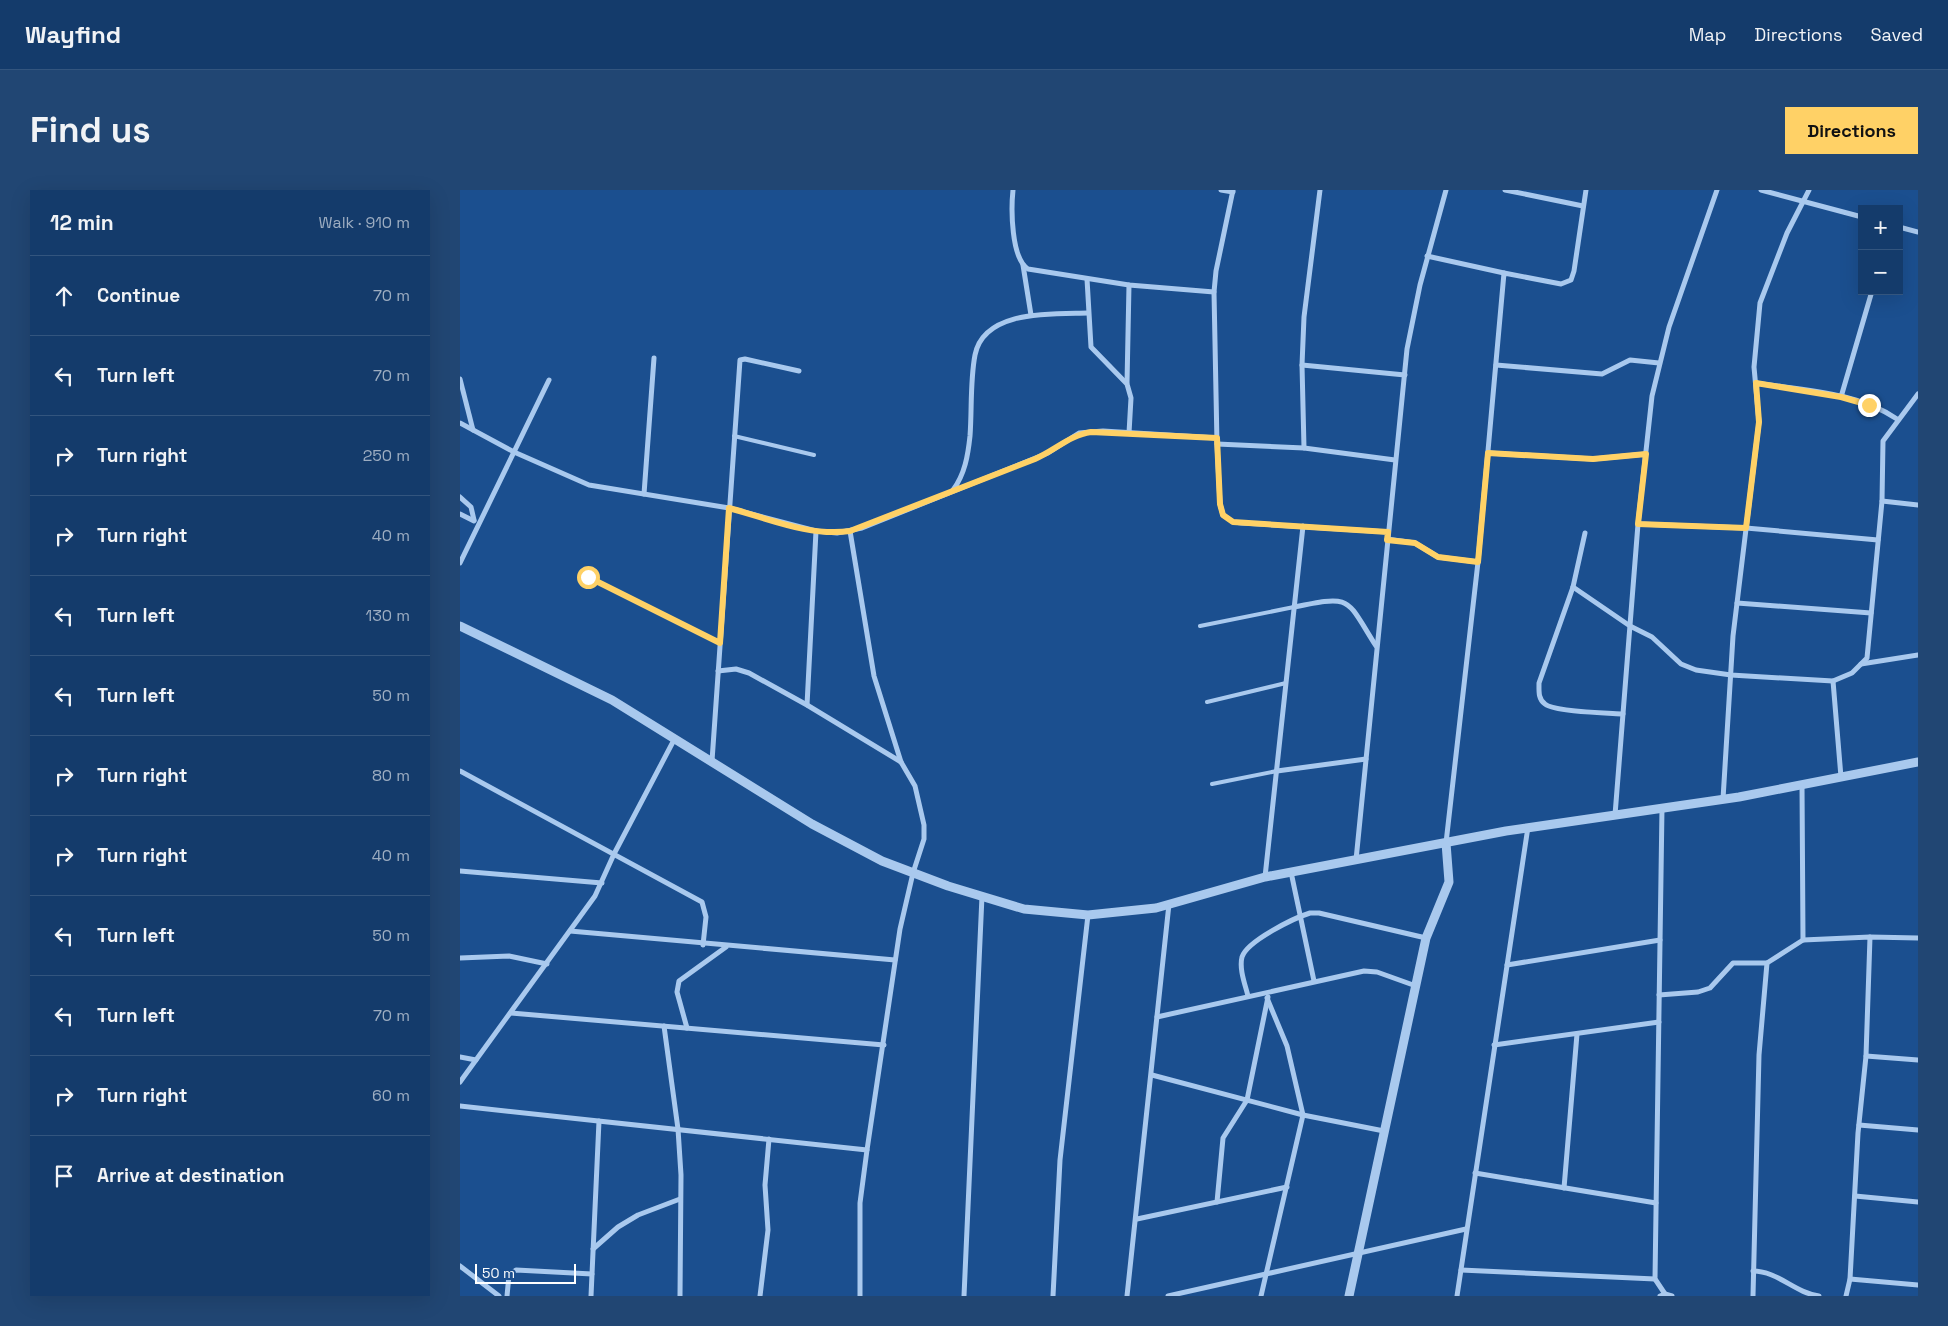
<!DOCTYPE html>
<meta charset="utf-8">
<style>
body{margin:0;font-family:"Space Grotesk",sans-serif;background:#214673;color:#f1f3f6}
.controls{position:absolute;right:15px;top:15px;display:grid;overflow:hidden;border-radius:0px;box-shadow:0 5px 20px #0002}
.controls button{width:45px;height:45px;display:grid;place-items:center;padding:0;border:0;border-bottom:1px solid #33557e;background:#143b6b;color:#f1f3f6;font:25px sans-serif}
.scale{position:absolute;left:15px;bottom:12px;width:101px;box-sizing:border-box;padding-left:5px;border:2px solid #fff;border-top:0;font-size:14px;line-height:18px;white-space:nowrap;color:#fff;-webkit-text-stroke:4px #1b4f8f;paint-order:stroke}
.stop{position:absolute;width:15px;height:15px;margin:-11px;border:4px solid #ffd166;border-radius:50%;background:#fff}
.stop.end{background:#ffd166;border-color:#fff;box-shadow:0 1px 5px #0008}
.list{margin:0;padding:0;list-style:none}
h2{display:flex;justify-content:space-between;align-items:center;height:65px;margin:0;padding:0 20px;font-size:21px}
h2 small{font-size:16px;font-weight:400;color:#9dadc1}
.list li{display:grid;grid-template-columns:32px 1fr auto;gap:15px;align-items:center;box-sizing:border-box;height:80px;padding:0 20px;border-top:1px solid #33557e}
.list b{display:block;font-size:19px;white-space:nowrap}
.list em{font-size:16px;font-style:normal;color:#9dadc1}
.icon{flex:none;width:28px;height:28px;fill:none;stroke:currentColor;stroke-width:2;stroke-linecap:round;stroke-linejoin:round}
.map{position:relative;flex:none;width:1458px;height:1106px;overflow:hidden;border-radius:0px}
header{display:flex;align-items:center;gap:30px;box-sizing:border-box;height:70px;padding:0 25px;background:#143b6b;border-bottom:1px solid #33557e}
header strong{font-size:24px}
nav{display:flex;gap:28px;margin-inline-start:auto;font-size:18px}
.intro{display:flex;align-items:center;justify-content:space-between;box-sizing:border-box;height:120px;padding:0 30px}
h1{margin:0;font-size:35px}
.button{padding:12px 22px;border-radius:0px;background:#ffd166;color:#111;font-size:18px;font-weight:700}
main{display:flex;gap:30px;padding:0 30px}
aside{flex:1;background:#143b6b;border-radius:0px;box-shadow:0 5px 20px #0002}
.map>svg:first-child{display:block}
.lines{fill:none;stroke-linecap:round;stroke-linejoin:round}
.service{stroke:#a9c9ee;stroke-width:4}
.minor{stroke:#a9c9ee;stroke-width:5}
.tertiary{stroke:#a9c9ee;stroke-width:9}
.route{stroke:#ffd166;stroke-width:6}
</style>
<header>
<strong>Wayfind</strong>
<nav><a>Map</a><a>Directions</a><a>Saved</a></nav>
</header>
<div class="intro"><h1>Find us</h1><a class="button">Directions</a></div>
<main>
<aside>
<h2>12 min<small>Walk · 910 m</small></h2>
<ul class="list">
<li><svg class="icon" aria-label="ahead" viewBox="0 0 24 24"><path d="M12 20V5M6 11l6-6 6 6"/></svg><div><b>Continue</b></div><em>70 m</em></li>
<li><svg class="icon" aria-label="left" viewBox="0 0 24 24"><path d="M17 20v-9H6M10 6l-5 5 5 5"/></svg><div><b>Turn left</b></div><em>70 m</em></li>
<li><svg class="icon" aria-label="right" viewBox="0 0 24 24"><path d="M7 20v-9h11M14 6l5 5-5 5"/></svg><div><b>Turn right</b></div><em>250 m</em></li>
<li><svg class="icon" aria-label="right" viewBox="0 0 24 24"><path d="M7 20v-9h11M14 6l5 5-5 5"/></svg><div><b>Turn right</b></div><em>40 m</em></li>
<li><svg class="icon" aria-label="left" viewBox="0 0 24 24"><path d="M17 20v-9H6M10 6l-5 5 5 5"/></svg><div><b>Turn left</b></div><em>130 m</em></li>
<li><svg class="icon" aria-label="left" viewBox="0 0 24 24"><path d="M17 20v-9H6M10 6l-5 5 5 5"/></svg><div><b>Turn left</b></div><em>50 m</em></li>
<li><svg class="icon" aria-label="right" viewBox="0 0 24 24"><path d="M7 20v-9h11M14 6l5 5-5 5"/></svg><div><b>Turn right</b></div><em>80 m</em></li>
<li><svg class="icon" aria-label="right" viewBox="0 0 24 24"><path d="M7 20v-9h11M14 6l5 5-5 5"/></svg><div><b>Turn right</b></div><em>40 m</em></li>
<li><svg class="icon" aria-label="left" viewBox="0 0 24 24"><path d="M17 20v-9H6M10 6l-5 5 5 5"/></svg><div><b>Turn left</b></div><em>50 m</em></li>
<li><svg class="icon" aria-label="left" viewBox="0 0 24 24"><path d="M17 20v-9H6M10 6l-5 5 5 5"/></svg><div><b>Turn left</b></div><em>70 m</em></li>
<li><svg class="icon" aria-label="right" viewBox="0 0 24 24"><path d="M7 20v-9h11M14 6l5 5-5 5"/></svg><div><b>Turn right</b></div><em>60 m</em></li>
<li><svg class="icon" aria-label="arrive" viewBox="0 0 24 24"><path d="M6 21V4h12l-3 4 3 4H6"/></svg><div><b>Arrive at destination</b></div></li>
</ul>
</aside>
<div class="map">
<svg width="1458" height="1106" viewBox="0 0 1458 1106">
<rect width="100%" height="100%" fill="#1b4f8f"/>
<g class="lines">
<g class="service">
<path d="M274 246 354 265"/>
<path d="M128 387 260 453"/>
<path d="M740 436 834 417"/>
<path d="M747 512 826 493"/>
<path d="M752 594 817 581"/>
</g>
<g class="minor">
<path d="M553 0C551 19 551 68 568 79L669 95 754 102"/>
<path d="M761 0 773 2"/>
<path d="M773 0 756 81 754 102 757 254 760 314 763 325 773 332 782 333 928 342"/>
<path d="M1045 0 1123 16"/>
<path d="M1301 0 1402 27"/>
<path d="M1439 37 1458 42"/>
<path d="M967 66 1044 83"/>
<path d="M563 75 571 125"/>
<path d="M627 89 631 157 667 194 671 208 669 243"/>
<path d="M842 175 945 185"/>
<path d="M1036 175 1142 184 1170 170 1199 173"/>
<path d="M0 189 13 240"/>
<path d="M667 193 669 95"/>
<path d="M1296 193C1342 200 1398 202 1437 229"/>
<path d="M1381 207 1412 101"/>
<path d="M0 233 54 262 129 295 269 318 356 341 347 515"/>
<path d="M757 254 844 258 935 270"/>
<path d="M844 258 842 175 844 127 860 0"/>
<path d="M1028 263 1133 269 1186 264"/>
<path d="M493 300C505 284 508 265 510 246 512 219 510 191 515 165 524 119 594 124 628 123"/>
<path d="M184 304 194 168"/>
<path d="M0 307 11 317 14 330"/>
<path d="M1422 311 1458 315"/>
<path d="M0 324 14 331"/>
<path d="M1178 334 1286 338 1418 350"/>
<path d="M356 341 377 343 402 338 588 263 619 243 643 241 757 248"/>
<path d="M390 341 414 486 441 572 455 596 464 635V649L453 683 440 739 407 960 400 1013V1106"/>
<path d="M1125 343 1113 397 1079 493C1079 501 1078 509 1085 514 1094 522 1148 523 1163 524"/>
<path d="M927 349 955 353 978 367 1018 372"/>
<path d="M0 373 89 190"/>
<path d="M1113 397 1170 436 1192 447 1221 474 1236 480 1271 485 1373 491 1392 483 1407 468 1422 311 1423 251 1458 204"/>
<path d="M1277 413 1411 423"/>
<path d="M834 417C893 405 885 407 916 456"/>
<path d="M1401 474 1458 465"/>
<path d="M258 481 276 479 289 483 347 515 441 572"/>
<path d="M1373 491 1381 587"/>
<path d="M252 571 280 170 285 169 339 181"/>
<path d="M0 581 242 712 246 727 243 755"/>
<path d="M817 581 906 569"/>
<path d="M1342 595 1343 750"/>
<path d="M1263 609 1273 446 1299 232 1294 177 1300 113 1327 43 1349 0"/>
<path d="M1202 618 1195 1089 1205 1104"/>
<path d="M1155 625 1178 334 1192 206 1209 137 1257 0"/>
<path d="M986 653 1018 372 1044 83 1101 94 1111 90 1114 81 1126 0"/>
<path d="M896 670 947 159 960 95 986 0"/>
<path d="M0 681 142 693"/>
<path d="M831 682 854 791"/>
<path d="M805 687 843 336"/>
<path d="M110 741 435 770"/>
<path d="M0 768 49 766 87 774"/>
<path d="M1047 775 1200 750"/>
<path d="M1199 805 1238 802 1250 798 1273 773H1307"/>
<path d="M788 806C785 794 779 779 782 767 787 751 834 728 850 723H859L966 748"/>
<path d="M51 823 424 855"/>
<path d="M697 827 904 781 917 782 956 796"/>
<path d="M204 836 218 939 221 985 220 1106"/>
<path d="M227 838 217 802 219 791 266 757"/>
<path d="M1034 855 1199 832"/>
<path d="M1406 866 1458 870"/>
<path d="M0 867 16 870"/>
<path d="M692 885 843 925 924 941"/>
<path d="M0 892 135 706 154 664 215 548"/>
<path d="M0 916 407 960"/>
<path d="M1399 935 1458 940"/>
<path d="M1015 983 1196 1013"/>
<path d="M1104 998 1117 844"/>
<path d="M1395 1006 1458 1012"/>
<path d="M757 1012 763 948 787 910 808 807"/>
<path d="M677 1029 827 997"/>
<path d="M133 1059 158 1037 178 1025 220 1009"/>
<path d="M0 1076 39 1106"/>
<path d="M1001 1080 1195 1089"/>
<path d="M1293 1081C1318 1081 1335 1103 1359 1106"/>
<path d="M1390 1089 1458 1095"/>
<path d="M47 1106 49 1085 56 1080 132 1084"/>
<path d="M131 1106 139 931"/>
<path d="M300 1106 308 1040 305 995 309 949"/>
<path d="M504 1106 522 706"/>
<path d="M593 1106 600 970 628 725"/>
<path d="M667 1106 709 714"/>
<path d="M708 1106 1006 1039"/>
<path d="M801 1106 843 925 827 856 807 808"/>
<path d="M997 1106 1068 637"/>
<path d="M1200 1106 1205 1104 1212 1106"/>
<path d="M1293 1106 1299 865 1307 773 1343 750 1410 747 1458 748"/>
<path d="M1386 1106 1390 1089 1398 943 1406 866 1410 747"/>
</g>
<g class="tertiary">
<path d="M0 436 152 510 352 634 422 671 488 696 564 719 628 725 696 718 805 687 1046 641 1279 607 1458 572"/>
<path d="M889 1106 966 748 989 692 986 653"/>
</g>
</g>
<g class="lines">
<path class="route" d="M128 387 260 453 269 318C307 328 350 347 390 341L575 269C594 261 610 245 631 242L757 248 760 314 763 325 773 332 928 342 927 350 955 353 978 367 1018 372 1028 263 1133 269 1186 264 1178 334 1286 338 1299 232 1296 193 1381 207 1409 215"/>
</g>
</svg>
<div class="controls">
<button>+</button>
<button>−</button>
</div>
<div class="scale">50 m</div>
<div class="stop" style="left:128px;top:387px"></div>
<div class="stop end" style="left:1409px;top:215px"></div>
</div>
</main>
